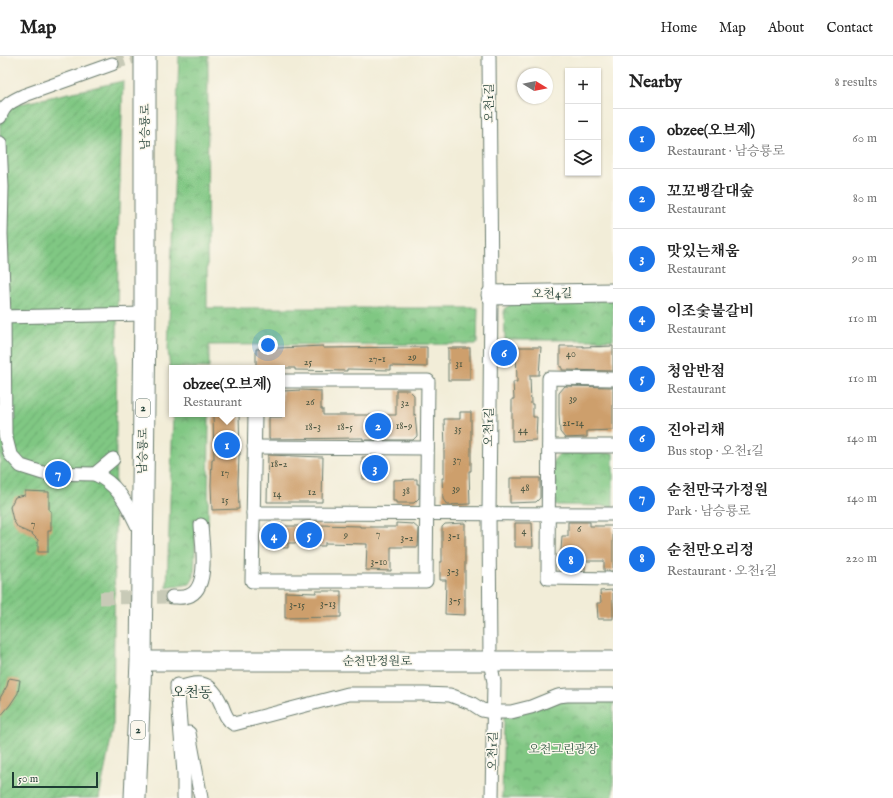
<!DOCTYPE html>
<meta charset="utf-8">
<style>
body{margin:0;font-family:"IM FELL English","Noto Serif KR",serif;background:#f6f6f6;color:#222}
.controls{position:absolute;right:12px;top:12px;display:grid;overflow:hidden;border-radius:0px;box-shadow:0 1px 3px #0004}
.controls button{width:36px;height:36px;display:grid;place-items:center;padding:0;border:0;border-bottom:1px solid #e0e0e0;background:#fff;color:#222;font:20px sans-serif}
.compass{position:absolute;left:517px;top:12px;width:36px;height:36px;border-radius:50%;background:#fff;box-shadow:0 1px 3px #0004;rotate:100deg}
.scale{position:absolute;left:12px;bottom:10px;width:86px;box-sizing:border-box;padding-left:4px;border:2px solid #1f3d34;border-top:0;font-size:11px;line-height:14px;white-space:nowrap;color:#1f3d34;-webkit-text-stroke:3px #fbf7ec;paint-order:stroke}
.you{position:absolute;left:268px;top:289px;width:14px;height:14px;margin:-10px;border:3px solid #fff;border-radius:50%;background:#1a73e8;box-shadow:0 0 0 6px #1a73e833}
.badge{display:grid;place-items:center;width:26px;height:26px;border-radius:50%;background:#1a73e8;color:#fff;font-size:13px;font-weight:700}
.pin{position:absolute;translate:-50% -50%;border:2px solid #fff;box-shadow:0 1px 4px #0006}
.popup{position:absolute;left:169px;top:309px;width:116px;height:52px;box-sizing:border-box;display:grid;place-content:center;border-radius:0px;background:#fff;filter:drop-shadow(0 1px 3px #0005);font-size:13px;white-space:nowrap;color:#767676}
.popup b{font-size:15px;color:#222}
.popup::after{content:'';position:absolute;left:50%;top:100%;margin-left:-8px;border:8px solid transparent;border-top-color:#fff}
.list{margin:0;padding:0;list-style:none}
h2{display:flex;justify-content:space-between;align-items:center;height:52px;margin:0;padding:0 16px;font-size:17px}
h2 small{font-size:13px;font-weight:400;color:#767676}
.list li{display:grid;grid-template-columns:26px 1fr auto;gap:12px;align-items:center;box-sizing:border-box;height:60px;padding:0 16px;border-top:1px solid #e0e0e0}
.list b{display:block;font-size:15px;white-space:nowrap}
.list p{margin:0;font-size:13px;white-space:nowrap;color:#767676}
.list em{font-size:13px;font-style:normal;color:#767676}
.icon{flex:none;width:22px;height:22px;fill:none;stroke:currentColor;stroke-width:2;stroke-linecap:round;stroke-linejoin:round}
.map{position:relative;flex:none;width:613px;height:742px;overflow:hidden}
header{display:flex;align-items:center;gap:24px;box-sizing:border-box;height:56px;padding:0 20px;background:#fff;border-bottom:1px solid #e0e0e0}
header strong{font-size:19px}
nav{display:flex;gap:22px;margin-inline-start:auto;font-size:14px}
main{display:flex}
aside{flex:1;background:#fff}
.map>svg:first-child{display:block}
.park{fill:url(#park-crowns);stroke:#50825c}
.garden{fill:url(#garden-furrows);stroke:#50825c}
.building{fill:#cd9f6c}
.lines{fill:none;stroke-linecap:round;stroke-linejoin:round}
.street-tunnel{stroke:#c8cab7;stroke-width:13;stroke-dasharray:13 6;stroke-linecap:butt}
.street-casing{stroke:#697b6d;stroke-width:15}
.secondary-casing{stroke:#697b6d;stroke-width:21}
.primary-casing{stroke:#697b6d;stroke-width:23}
.street{stroke:#fff;stroke-width:13}
.secondary{stroke:#fff;stroke-width:19}
.primary{stroke:#fff;stroke-width:21}
.labels{text-anchor:middle;dominant-baseline:central;stroke-width:3;stroke-linejoin:round;paint-order:stroke}
.number-label{font-size:10px;fill:#4a5642}
.shield{fill:#fbf7ec;stroke:#61756b;stroke-width:1}
.shield-label{font-size:11px;font-weight:bold;fill:#1f3d34}
.street-label{font-size:12px;fill:#1f3d34;stroke:#fbf7ec}
.park-label{font-size:12px;fill:#376048;stroke:#fbf7ec}
.quarter-label{font-size:14px;fill:#1f3d34;stroke:#fbf7ec}
</style>
<header>
<strong>Map</strong>
<nav><a>Home</a><a>Map</a><a>About</a><a>Contact</a></nav>
</header>
<main>
<div class="map">
<svg width="613" height="742" viewBox="0 0 613 742">
<defs>
<pattern id="park-crowns" width="20" height="18" patternUnits="userSpaceOnUse"><rect width="20" height="18" fill="#80c783"/><path d="M2 6a3 3 0 1 1 6 0M12 15a3 3 0 1 1 6 0" fill="none" stroke="#68a36c"/></pattern>
<pattern id="garden-furrows" width="10" height="10" patternUnits="userSpaceOnUse"><rect width="10" height="10" fill="#80c783"/><path d="M-1 1l2-2M0 10L10 0M9 11l2-2" fill="none" stroke="#68a36c"/></pattern>
</defs>
<rect width="100%" height="100%" fill="#fbf7ec"/>
<filter id="ink" filterUnits="userSpaceOnUse"><feTurbulence type="fractalNoise" baseFrequency=".025" numOctaves="2"/><feDisplacementMap in="SourceGraphic" scale="8" xChannelSelector="R" yChannelSelector="G"/><feConvolveMatrix kernelMatrix="1 2 1 2 8 2 1 2 1" color-interpolation-filters="sRGB"/></filter>
<filter id="wash" filterUnits="userSpaceOnUse"><feTurbulence type="fractalNoise" baseFrequency=".012" numOctaves="4" result="noise"/><feDisplacementMap in="SourceGraphic" scale="16" xChannelSelector="R" yChannelSelector="G"/><feGaussianBlur stdDeviation="0.9" result="paint"/><feColorMatrix in="noise" values="0 0 0 0 0 0 0 0 0 0 0 0 0 0 0 0 0 1.4 0 .05"/><feComposite in="paint" operator="in"/></filter>
<g filter="url(#wash)">
<rect width="100%" height="100%" fill="#f2edd8"/>
<g class="park">
<path d="M179 0H208L207 252H478L477 288 209 289V312H172V330L168 294Z"/>
<path d="M517 244H613V284H505L504 253Z"/>
<path d="M173 358H209L208 469H196L194 521 190 528 167 532Z"/>
<path d="M560 397H613V450L553 449V405Z"/>
<path d="M613 641V742H502L504 660 545 647Z"/>
</g>
<path class="garden" d="M123 25 118 188 113 673 99 742H0V52L6 51Z"/>
<g id="blocks">
<g class="building">
<path d="M323 290V292L427 291V311L391 310V314L347 313V315L295 314V312H256V293Z"/>
<path d="M560 290H583V291L613 290V315L562 314V311H560Z"/>
<path d="M516 291H541L539 319H530L531 348H533V361H537L536 384 512 385V343H514L513 326H517Z"/>
<rect x="448" y="292" width="22" height="32"/>
<path d="M565 330 613 331V374L587 375V381L565 382 560 376 559 358V337Z"/>
<path d="M302 334 321 335V353H323V359H396V334H409L414 339V359L415 358 417 380 413 384H363V382L269 383V361H282V335Z"/>
<path d="M460 356H471V415H469L470 448 447 449 443 443 442 422H444V394H445L444 363H460Z"/>
<path d="M213 358H239L240 399H239L238 426 239 453 212 454 211 429 212 403H214Z"/>
<path d="M268 399 323 401 322 446H267Z"/>
<path d="M362 401H382L383 422 363 423Z"/>
<path d="M510 422H540V442L536 446 510 447Z"/>
<path d="M417 423V428H419V442L414 447H396V445H393V424Z"/>
<path d="M25 435 49 436V454L51 455V475H48V496H38V484L32 478 18 472 13 464 10 451 15 441 25 439Z"/>
<path d="M302 466H319V469L360 470V471H396V467L413 468 419 473 418 491H391V515L366 514 367 488 325 487V490H306V487H288V492L264 491V473L271 468H283V470H302Z"/>
<path d="M568 466H590V470H613V515H604V505H585V515L569 514V509H560L562 480H568Z"/>
<path d="M465 467V559L445 558 446 524H440V506H442V471L445 468Z"/>
<path d="M515 467H532L533 491H515Z"/>
<path d="M613 534V563H598L597 547H601L600 535Z"/>
<path d="M316 535H341V561L285 562V536L316 537Z"/>
<path d="M9 622 20 624 18 637 10 649 0 661V642L7 630Z"/>
</g>
</g>
</g>
<g filter="url(#ink)">
<use href="#blocks" fill-opacity="0" stroke="#697b6d" stroke-width="1"/>
<g class="lines">
<g class="street-tunnel">
<path d="M112 8 137 0"/>
<path d="M100 542 172 541"/>
</g>
<g class="street-casing">
<g id="street">
<path d="M489 0 491 239 489 458 490 605 494 626 492 742"/>
<path d="M0 61C4 48 14 44 25 39L112 8"/>
<path d="M0 87 2 131 1 178 4 260 5 378 10 398 21 410 43 417 95 418"/>
<path d="M0 261 145 258"/>
<path d="M613 323 549 322 548 522 613 523"/>
<path d="M255 358 252 525H426L428 325H282"/>
<path d="M549 390H613"/>
<path d="M254 391 427 392"/>
<path d="M113 403 95 418C121 430 128 452 140 475"/>
<path d="M253 457 613 458"/>
<path d="M172 541C178 541 183 542 188 540 210 533 202 487 201 469"/>
<path d="M177 629 184 718V742"/>
<path d="M177 633C201 623 212 626 222 650 225 658 227 664 234 668L348 638H424L450 639 471 647 482 654 493 656H511L531 651 558 640 567 639H613"/>
<path d="M189 677 201 742"/>
</g>
</g>
<g class="secondary-casing">
<g id="secondary">
<path d="M491 239 613 237"/>
<path d="M141 605H613"/>
</g>
</g>
<g class="primary-casing">
<path id="primary" d="M135 742 141 605 145 258V0"/>
</g>
<use href="#street" class="street"/>
<use href="#secondary" class="secondary"/>
<use href="#primary" class="primary"/>
</g>
</g>
<g class="labels">
<g class="number-label">
<text x="571" y="298">40</text>
<text x="412" y="301">29</text>
<text x="377" y="303">27-1</text>
<text x="308" y="306">25</text>
<text x="459" y="308">31</text>
<text x="573" y="343">39</text>
<text x="310" y="346">26</text>
<text x="405" y="347">32</text>
<text x="573" y="367">21-14</text>
<text x="404" y="370">18-9</text>
<text x="313" y="371">18-3</text>
<text x="345" y="371">18-5</text>
<text x="458" y="373">35</text>
<text x="523" y="374">44</text>
<text x="457" y="404">37</text>
<text x="279" y="408">18-2</text>
<text x="225" y="417">17</text>
<text x="525" y="432">48</text>
<text x="456" y="433">39</text>
<text x="406" y="435">38</text>
<text x="312" y="436">12</text>
<text x="277" y="438">14</text>
<text x="225" y="444">15</text>
<text x="33" y="468">7</text>
<text x="579" y="473">6</text>
<text x="524" y="475">4</text>
<text x="378" y="478">7</text>
<text x="346" y="479">9</text>
<text x="454" y="480">3-1</text>
<text x="407" y="482">3-2</text>
<text x="379" y="506">3-10</text>
<text x="453" y="515">3-3</text>
<text x="455" y="544">3-5</text>
<text x="328" y="548">3-13</text>
<text x="297" y="549">3-15</text>
</g>
<g class="shield">
<rect x="136" y="343" width="14" height="18" rx="3"/>
<rect x="131" y="665" width="14" height="18" rx="3"/>
</g>
<g class="shield-label">
<text x="143" y="352">2</text>
<text x="138" y="674">2</text>
</g>
<g class="street-label">
<text transform="translate(489 47) rotate(-90)">오천1길</text>
<text transform="translate(145 71) rotate(-90)">남승룡로</text>
<text transform="translate(552 238) rotate(-1)">오천4길</text>
<text transform="translate(489 371) rotate(-89)">오천1길</text>
<text transform="translate(143 395) rotate(-89)">남승룡로</text>
<text x="377" y="605">순천만정원로</text>
<text transform="translate(493 695) rotate(-89)">오천1길</text>
</g>
<g class="park-label">
<text x="563" y="693">오천그린광장</text>
</g>
<g class="quarter-label">
<text x="192" y="637">오천동</text>
</g>
</g>
</svg>
<div class="controls">
<button>+</button>
<button>−</button>
<button><svg class="icon" aria-label="layers" viewBox="0 0 24 24"><path d="M12 4l9 5-9 5-9-5zM3 14l9 5 9-5"/></svg></button>
</div>
<svg class="compass" viewBox="-18 -18 36 36"><path d="M0-13l5 13h-10z" fill="#e53935"/><path d="M0 13l5-13h-10z" fill="#767676"/></svg>
<div class="scale">50 m</div>
<div class="you"></div>
<div class="pin badge" style="left:227px;top:389px">1</div>
<div class="popup"><b>obzee(오브제)</b>Restaurant</div>
<div class="pin badge" style="left:378px;top:370px">2</div>
<div class="pin badge" style="left:375px;top:412px">3</div>
<div class="pin badge" style="left:274px;top:480px">4</div>
<div class="pin badge" style="left:309px;top:479px">5</div>
<div class="pin badge" style="left:504px;top:297px">6</div>
<div class="pin badge" style="left:58px;top:418px">7</div>
<div class="pin badge" style="left:571px;top:504px">8</div>
</div>
<aside>
<h2>Nearby<small>8 results</small></h2>
<ul class="list">
<li><span class="badge">1</span><div><b>obzee(오브제)</b><p>Restaurant · 남승룡로</p></div><em>60 m</em></li>
<li><span class="badge">2</span><div><b>꼬꼬뱅갈대숲</b><p>Restaurant</p></div><em>80 m</em></li>
<li><span class="badge">3</span><div><b>맛있는채움</b><p>Restaurant</p></div><em>90 m</em></li>
<li><span class="badge">4</span><div><b>이조숯불갈비</b><p>Restaurant</p></div><em>110 m</em></li>
<li><span class="badge">5</span><div><b>청암반점</b><p>Restaurant</p></div><em>110 m</em></li>
<li><span class="badge">6</span><div><b>진아리채</b><p>Bus stop · 오천1길</p></div><em>140 m</em></li>
<li><span class="badge">7</span><div><b>순천만국가정원</b><p>Park · 남승룡로</p></div><em>140 m</em></li>
<li><span class="badge">8</span><div><b>순천만오리정</b><p>Restaurant · 오천1길</p></div><em>220 m</em></li>
</ul>
</aside>
</main>
